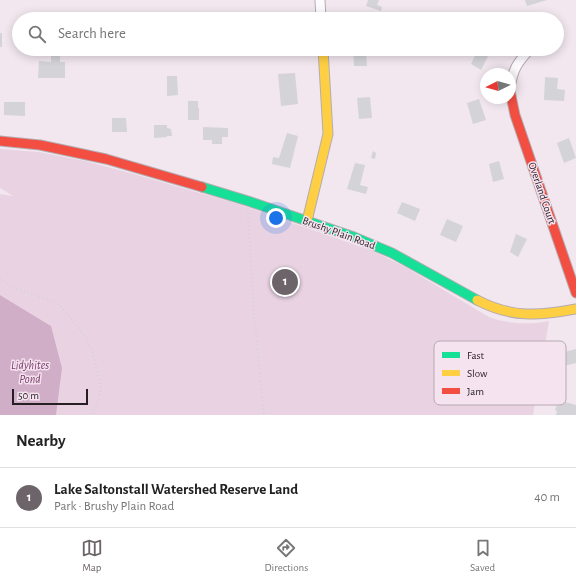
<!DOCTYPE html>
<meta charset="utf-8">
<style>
body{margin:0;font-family:"Alegreya Sans",sans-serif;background:#f2f2f2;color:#222}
.compass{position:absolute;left:480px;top:68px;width:36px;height:36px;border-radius:50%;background:#fff;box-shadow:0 2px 10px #0003;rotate:265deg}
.scale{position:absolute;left:12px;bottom:10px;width:76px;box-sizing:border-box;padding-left:4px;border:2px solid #251e23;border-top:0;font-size:11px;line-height:14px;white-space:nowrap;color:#251e23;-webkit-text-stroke:3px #f6e3f0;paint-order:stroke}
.you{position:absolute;left:276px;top:218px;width:14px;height:14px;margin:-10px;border:3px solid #fff;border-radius:50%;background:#1a73e8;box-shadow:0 0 0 6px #1a73e833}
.badge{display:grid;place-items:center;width:26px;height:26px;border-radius:50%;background:#6d646a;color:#fff;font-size:13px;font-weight:700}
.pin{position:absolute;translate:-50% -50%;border:2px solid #fff;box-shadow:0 1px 4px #0006}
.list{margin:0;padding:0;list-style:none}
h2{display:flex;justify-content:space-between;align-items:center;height:52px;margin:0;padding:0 16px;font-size:17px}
h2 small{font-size:13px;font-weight:400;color:#767676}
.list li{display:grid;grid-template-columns:26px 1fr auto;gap:12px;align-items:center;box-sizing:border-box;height:60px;padding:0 16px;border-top:1px solid #e0e0e0}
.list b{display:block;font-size:15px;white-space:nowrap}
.list p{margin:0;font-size:13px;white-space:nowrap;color:#767676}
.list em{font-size:13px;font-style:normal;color:#767676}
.icon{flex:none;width:22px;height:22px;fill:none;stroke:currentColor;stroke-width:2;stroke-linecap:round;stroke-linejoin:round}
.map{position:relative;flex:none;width:576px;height:415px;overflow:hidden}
.search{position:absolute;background:#fff;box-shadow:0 2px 10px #0003;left:12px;right:12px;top:12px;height:44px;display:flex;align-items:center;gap:10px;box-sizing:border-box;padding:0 14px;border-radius:22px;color:#767676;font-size:15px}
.sheet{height:112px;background:#fff}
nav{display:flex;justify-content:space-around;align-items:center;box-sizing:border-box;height:56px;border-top:1px solid #e0e0e0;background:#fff;font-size:11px;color:#767676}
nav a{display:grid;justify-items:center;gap:2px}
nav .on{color:#6d646a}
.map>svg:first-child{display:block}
.green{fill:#e9d3e3}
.water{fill:#d1aec7}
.building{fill:#d4d3d8}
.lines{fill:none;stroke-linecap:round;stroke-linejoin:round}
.street-casing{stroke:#b4acb2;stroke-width:11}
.fast-casing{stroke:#b4acb2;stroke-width:11}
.slow-casing{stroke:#b4acb2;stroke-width:11}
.jam-casing{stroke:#b4acb2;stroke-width:11}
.path{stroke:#d4d2d4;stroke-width:2;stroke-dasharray:1 3;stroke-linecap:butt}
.street{stroke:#fdfbfd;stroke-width:9}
.fast{stroke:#16e098;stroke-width:9}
.slow{stroke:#ffcf43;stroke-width:9}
.jam{stroke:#f24e42;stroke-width:9}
.labels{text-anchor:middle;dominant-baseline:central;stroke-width:3;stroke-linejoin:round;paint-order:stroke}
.street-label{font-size:11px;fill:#251e23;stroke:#f6e3f0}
.water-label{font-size:12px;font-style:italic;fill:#773d6a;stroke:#f6e3f0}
.key{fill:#f6e3f0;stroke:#b7a8b2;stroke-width:1}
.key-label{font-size:11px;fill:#251e23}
</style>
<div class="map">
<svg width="576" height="415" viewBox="0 0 576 415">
<rect width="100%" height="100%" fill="#f2e7ef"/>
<path class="green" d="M0 149 39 152 85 161 134 174 238 204 373 251 407 268 489 317C508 324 529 325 549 321L533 415H56L51 326 0 295V194L13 196 0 188Z"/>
<path class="water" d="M0 295 51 326 62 368 56 415H0Z"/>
<g class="building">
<path d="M368 0H379L377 5 382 7 381 11 366 6Z"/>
<path d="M525 0H547L527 6Z"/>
<rect x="276" y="16" width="13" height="3"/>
<rect x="0" y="33" width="2" height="14"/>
<path d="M353 49H372V53H366L367 66H354Z"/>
<path d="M478 49 491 50 481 70 471 64Z"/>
<path d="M51 54H60V62H65V78H38L39 61 51 62Z"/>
<path d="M295 73 298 104 281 106 278 74Z"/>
<path d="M167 76H177L178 95 167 96Z"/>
<path d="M545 77 558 78 557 89 565 90 564 101 544 100Z"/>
<path d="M370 97 372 118 359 119 357 98Z"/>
<path d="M479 99 486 120 473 124 467 103Z"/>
<path d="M188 101H198V108H199V120H188Z"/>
<path d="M4 102H25V116L4 115Z"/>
<path d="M112 118H126L127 132H112Z"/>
<path d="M154 125H167V128L171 129 172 136H167V137L154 138Z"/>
<path d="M203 127 228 128V137H222V144H212V140H203Z"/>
<path d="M287 133 298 136 290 168 272 164 273 157 279 158Z"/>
<path d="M569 138 576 158 564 163 557 143Z"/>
<path d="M373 151 376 153 375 159 371 158Z"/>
<path d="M499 161 504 179 493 182 489 164Z"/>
<path d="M355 163 365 165 360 185 368 187 366 194 347 189Z"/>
<path d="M402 202 420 209 415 221 397 213Z"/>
<path d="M447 219 463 226 456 242 440 235Z"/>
<path d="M516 234 527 239 518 257 510 252Z"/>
<path d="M576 349V363L563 366 560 353Z"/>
<path d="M558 400 576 405V415H556L557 411 555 410 557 405 559 406 560 403 558 402Z"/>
</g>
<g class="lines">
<g class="street-casing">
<g id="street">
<path d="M320 0 321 19"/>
<path d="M510 88C513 69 517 63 530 49"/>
</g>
</g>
<g class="fast-casing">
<path id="fast" d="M202 187 248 201 354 237 392 253 477 300"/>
</g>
<g class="slow-casing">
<g id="slow">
<path d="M307 221 328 134 323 49"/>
<path d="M477 300C511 318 539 316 576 309"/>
</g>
</g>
<g class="jam-casing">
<g id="jam">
<path d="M510 91 515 115 576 293"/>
<path d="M0 141 40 145 106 159 202 187"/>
</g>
</g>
<g class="path">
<path d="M248 213 254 314 264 415"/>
<path d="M0 278 10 287 53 301 60 305 87 339 92 351 101 386 99 399 92 415"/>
</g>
<use href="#street" class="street"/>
<use href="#fast" class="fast"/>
<use href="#slow" class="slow"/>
<use href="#jam" class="jam"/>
</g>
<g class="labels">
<g class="street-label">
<text transform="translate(542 193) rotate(71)">Overland Court</text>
<text transform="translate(339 233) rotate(20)">Brushy Plain Road</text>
</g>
<g class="water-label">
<text x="30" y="365">Lidyhites<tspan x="30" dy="14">Pond</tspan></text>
</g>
</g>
<rect x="434" y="341" width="132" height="64" rx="6" class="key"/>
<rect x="442" y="352" width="18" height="6" fill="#16e098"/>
<rect x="442" y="370" width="18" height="6" fill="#ffcf43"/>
<rect x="442" y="388" width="18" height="6" fill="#f24e42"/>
<g class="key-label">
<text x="467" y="359">Fast</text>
<text x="467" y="377">Slow</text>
<text x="467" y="395">Jam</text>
</g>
</svg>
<svg class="compass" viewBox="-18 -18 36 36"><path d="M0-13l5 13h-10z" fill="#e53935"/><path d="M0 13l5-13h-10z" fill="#767676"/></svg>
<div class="scale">50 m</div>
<div class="you"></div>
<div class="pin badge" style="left:285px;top:282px">1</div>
<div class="search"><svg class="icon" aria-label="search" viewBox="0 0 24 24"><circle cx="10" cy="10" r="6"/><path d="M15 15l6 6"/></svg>Search here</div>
</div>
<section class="sheet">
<h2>Nearby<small></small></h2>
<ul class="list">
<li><span class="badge">1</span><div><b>Lake Saltonstall Watershed Reserve Land</b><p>Park · Brushy Plain Road</p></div><em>40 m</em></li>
</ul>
</section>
<nav>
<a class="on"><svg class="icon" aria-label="map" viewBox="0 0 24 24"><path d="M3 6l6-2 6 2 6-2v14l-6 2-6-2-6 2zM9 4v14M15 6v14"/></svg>Map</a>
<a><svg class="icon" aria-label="directions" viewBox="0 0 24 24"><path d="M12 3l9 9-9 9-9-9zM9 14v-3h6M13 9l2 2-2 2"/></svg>Directions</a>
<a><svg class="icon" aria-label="saved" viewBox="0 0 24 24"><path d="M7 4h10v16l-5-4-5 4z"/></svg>Saved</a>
</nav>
